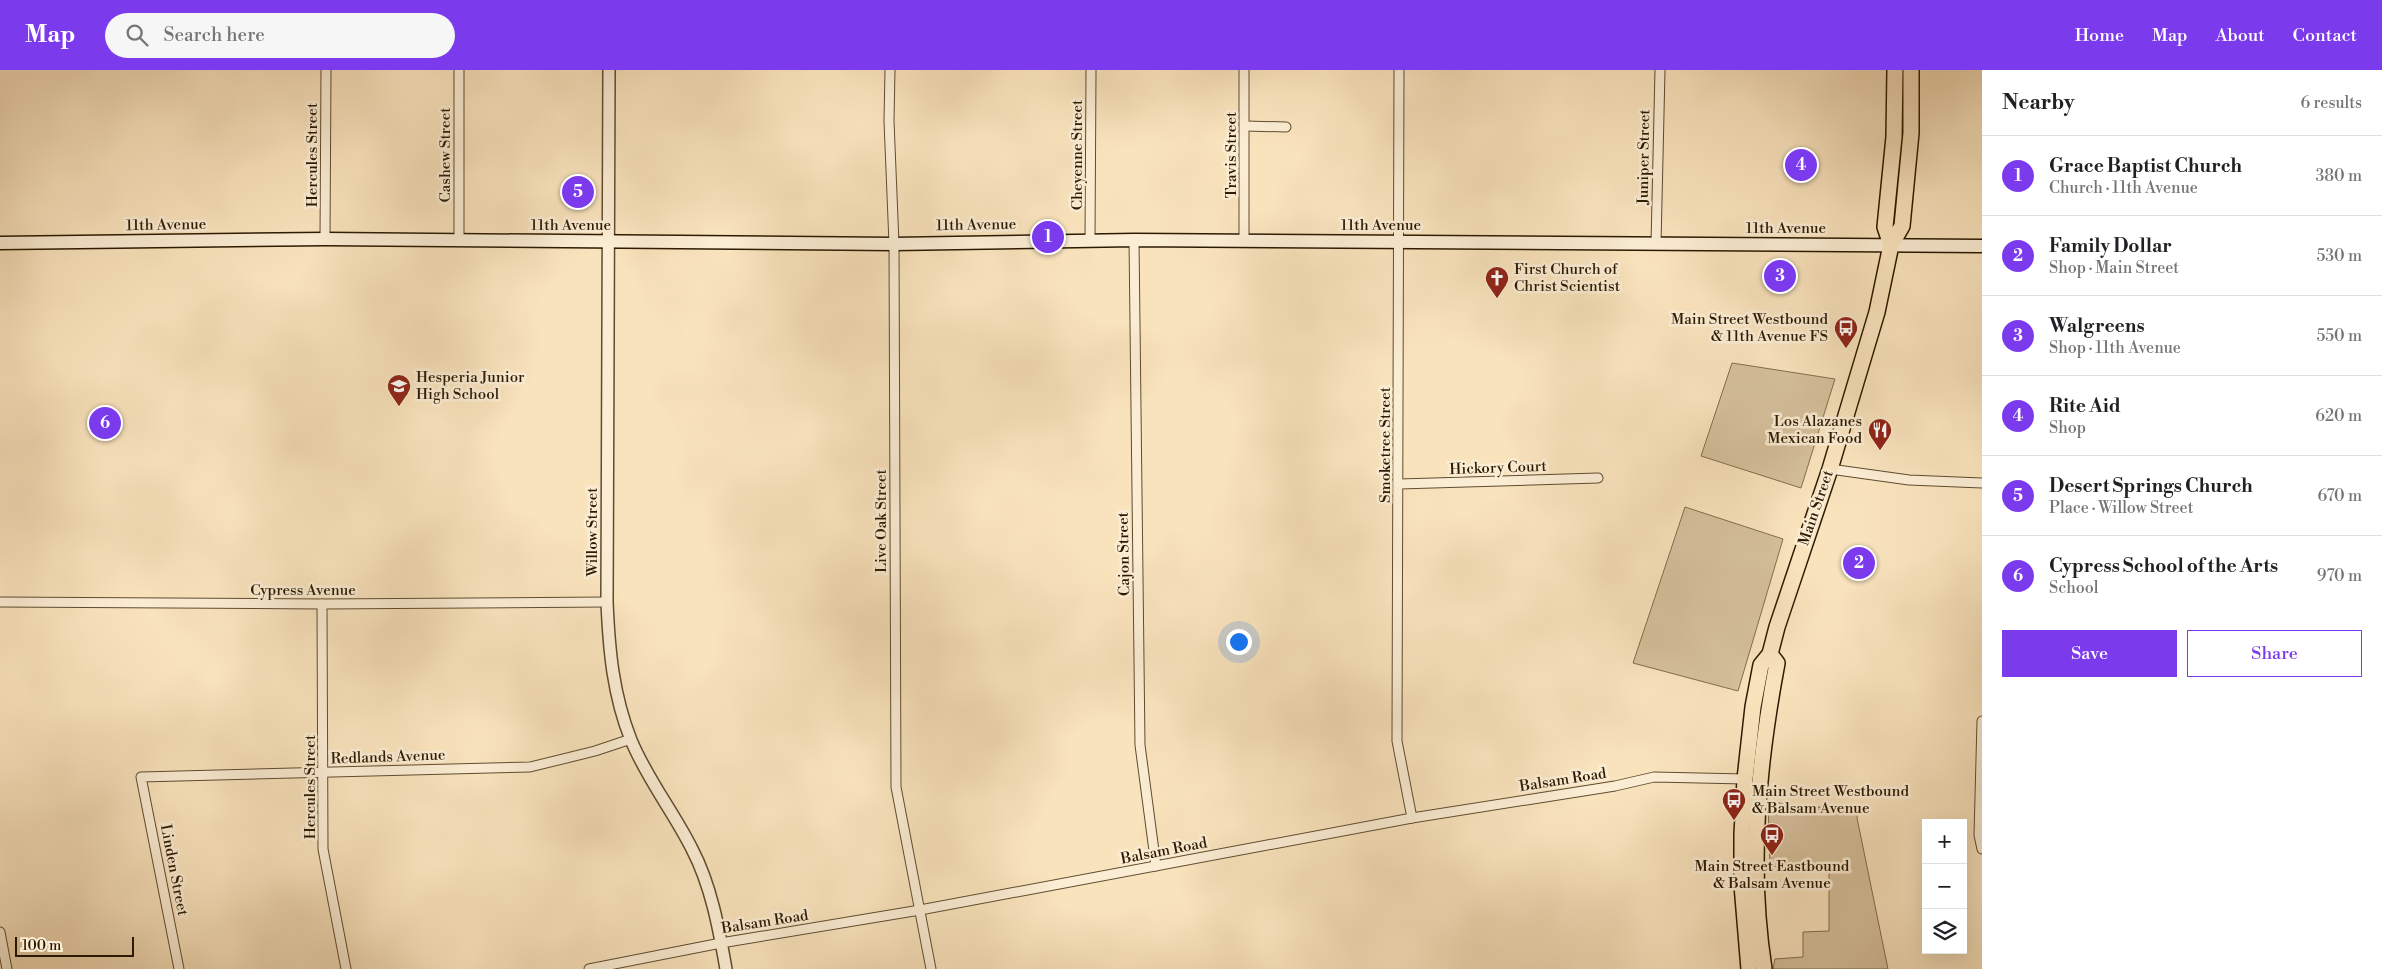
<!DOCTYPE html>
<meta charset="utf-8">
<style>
body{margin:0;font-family:"Libre Bodoni",serif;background:#f6f6f6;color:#202124}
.controls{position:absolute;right:15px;bottom:15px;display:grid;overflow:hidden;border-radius:0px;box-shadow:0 5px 20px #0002}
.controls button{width:45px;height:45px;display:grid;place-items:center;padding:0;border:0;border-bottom:1px solid #e0e0e0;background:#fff;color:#202124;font:25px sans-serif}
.scale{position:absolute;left:15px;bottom:12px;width:119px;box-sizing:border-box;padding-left:5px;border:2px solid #2c1a00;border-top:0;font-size:14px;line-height:18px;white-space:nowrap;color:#2c1a00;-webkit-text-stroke:4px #fbedd4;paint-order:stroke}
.you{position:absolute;left:1238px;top:571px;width:18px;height:18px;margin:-12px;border:4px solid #fff;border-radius:50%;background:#1a73e8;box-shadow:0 0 0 8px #1a73e833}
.badge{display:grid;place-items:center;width:32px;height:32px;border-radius:50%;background:#7c3aed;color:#fff;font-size:16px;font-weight:700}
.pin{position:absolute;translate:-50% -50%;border:2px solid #fff;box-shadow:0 1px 5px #0006}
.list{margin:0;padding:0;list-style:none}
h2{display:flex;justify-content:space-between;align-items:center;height:65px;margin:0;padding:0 20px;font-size:21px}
h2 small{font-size:16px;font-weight:400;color:#757577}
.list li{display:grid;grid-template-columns:32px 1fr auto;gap:15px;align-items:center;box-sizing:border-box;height:80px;padding:0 20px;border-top:1px solid #e0e0e0}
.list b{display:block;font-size:19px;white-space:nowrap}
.list p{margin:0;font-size:16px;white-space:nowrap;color:#757577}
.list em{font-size:16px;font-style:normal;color:#757577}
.actions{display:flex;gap:10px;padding:15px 20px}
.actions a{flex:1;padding:11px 0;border:1px solid #7c3aed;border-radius:0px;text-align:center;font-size:18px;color:#7c3aed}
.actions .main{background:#7c3aed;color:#fff}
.icon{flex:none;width:28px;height:28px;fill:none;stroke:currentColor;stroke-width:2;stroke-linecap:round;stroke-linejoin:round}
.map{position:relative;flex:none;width:1982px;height:899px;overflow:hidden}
header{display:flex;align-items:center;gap:30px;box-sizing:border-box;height:70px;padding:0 25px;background:#7c3aed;color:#fff}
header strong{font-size:24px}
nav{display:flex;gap:28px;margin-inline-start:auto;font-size:18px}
.search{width:350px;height:45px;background:#f6f6f6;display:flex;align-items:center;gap:12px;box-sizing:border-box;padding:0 18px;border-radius:28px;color:#757577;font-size:19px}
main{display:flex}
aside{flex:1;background:#fff}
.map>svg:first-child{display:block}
.green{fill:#d6c19d;stroke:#816e4e}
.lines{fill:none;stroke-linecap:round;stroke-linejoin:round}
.minor-casing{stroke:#5f4c2f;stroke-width:11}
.tertiary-casing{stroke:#5f4c2f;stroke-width:14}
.secondary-casing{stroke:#2c1a00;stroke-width:15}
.primary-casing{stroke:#2c1a00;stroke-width:18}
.minor{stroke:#fbedd4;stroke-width:9}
.tertiary{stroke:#fbedd4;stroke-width:11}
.secondary{stroke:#fbedd4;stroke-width:12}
.primary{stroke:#f9e3bd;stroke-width:15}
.labels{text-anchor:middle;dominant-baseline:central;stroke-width:5;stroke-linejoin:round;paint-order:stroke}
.street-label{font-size:15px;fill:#2c1a00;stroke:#fbedd4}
.poi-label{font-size:15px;fill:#2c1a00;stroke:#fbedd4;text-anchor:start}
</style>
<header>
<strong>Map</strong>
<div class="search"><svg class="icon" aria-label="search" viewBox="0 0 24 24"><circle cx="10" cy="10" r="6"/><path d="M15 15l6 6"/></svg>Search here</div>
<nav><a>Home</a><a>Map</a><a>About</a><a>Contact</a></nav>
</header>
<main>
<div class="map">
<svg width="1982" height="899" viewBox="0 0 1982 899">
<rect width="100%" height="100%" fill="#f9e3bd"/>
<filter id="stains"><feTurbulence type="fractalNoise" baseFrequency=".004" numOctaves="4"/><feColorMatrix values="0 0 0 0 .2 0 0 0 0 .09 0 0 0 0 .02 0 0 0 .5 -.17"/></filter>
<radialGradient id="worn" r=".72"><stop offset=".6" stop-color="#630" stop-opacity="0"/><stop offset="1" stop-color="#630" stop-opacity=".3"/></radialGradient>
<g class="green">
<path d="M1732 293 1835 309 1801 418 1701 386Z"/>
<path d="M1685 437 1783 469 1738 621 1633 593Z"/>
<path d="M1768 732 1858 741 1857 748 1888 899H1773L1775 889 1803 887V862L1829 861V799L1770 796Z"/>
</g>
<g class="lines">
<g class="minor-casing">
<g id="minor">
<path d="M890 0 889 51 894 174 896 717 931 899"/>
<path d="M1244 0V171"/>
<path d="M1399 0 1397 671 1412 748"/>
<path d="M1245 56 1286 57"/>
<path d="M325 169 326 0"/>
<path d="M1134 170 1140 675 1156 796"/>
<path d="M459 171V0"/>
<path d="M1090 171 1091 0"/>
<path d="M1656 174 1660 0"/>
<path d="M1830 399 1909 410 1982 413"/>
<path d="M1399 414 1598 408"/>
<path d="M0 532 322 534 607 532"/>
<path d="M322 534 323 779 346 899"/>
<path d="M1982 651 1979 765 1982 779"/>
<path d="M0 862 7 899"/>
<path d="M179 899 141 707 530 697 595 681 631 669"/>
<path d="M589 899 721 873 920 840 1412 748 1615 716 1654 707 1745 709"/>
</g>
</g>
<g class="tertiary-casing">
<path id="tertiary" d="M609 0 607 532C609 580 613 625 631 670 647 709 673 741 692 779 711 815 719 859 726 899"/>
</g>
<g class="secondary-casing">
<path id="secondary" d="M0 173 325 169 894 174 1134 170 1982 176"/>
</g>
<g class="primary-casing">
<g id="primary">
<path d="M1891 175 1885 157 1894 67 1895 0"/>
<path d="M1749 899 1742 815V764L1745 709 1753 637 1761 595 1770 584 1777 557 1830 399 1877 242 1891 175 1902 156 1911 63V0"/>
<path d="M1764 899C1748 797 1758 694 1777 593L1770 584"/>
</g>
</g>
<use href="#minor" class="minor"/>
<use href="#tertiary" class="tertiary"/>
<use href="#secondary" class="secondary"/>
<use href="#primary" class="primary"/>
</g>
<defs>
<g id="church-pin" transform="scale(1.25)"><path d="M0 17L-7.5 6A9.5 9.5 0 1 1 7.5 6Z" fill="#8f2418" stroke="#fbedd4"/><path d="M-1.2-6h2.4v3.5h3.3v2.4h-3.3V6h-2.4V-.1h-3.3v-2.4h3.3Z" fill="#fff"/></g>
<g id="bus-pin" transform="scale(1.25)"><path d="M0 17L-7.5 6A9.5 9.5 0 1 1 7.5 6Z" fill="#8f2418" stroke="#fbedd4"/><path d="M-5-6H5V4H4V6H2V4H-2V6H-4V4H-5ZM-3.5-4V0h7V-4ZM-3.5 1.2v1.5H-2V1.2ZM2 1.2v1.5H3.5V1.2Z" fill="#fff"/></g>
<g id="school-pin" transform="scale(1.25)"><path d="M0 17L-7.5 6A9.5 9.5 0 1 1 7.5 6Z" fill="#8f2418" stroke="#fbedd4"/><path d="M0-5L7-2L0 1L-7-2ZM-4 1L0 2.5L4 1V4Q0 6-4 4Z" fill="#fff"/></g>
<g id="restaurant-pin" transform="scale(1.25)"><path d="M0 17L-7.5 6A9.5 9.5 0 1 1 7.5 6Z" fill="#8f2418" stroke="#fbedd4"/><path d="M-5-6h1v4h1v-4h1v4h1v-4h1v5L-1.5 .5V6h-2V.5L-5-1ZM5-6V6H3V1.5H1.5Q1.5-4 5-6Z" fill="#fff"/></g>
</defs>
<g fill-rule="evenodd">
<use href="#church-pin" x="1497" y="208"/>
<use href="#bus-pin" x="1846" y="258"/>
<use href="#school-pin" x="399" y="316"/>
<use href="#restaurant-pin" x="1880" y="360"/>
<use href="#bus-pin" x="1734" y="730"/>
<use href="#bus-pin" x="1772" y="765"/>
</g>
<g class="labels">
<g class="street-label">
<text transform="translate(312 85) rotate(-90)">Hercules Street</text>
<text transform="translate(445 85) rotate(-90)">Cashew Street</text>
<text transform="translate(1077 85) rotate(-90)">Cheyenne Street</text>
<text transform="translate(1231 85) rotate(-90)">Travis Street</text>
<text transform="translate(1644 87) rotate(-89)">Juniper Street</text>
<text transform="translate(166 155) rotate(-1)">11th Avenue</text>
<text x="571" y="155">11th Avenue</text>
<text transform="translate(976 155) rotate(-1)">11th Avenue</text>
<text x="1381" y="155">11th Avenue</text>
<text x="1786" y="158">11th Avenue</text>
<text transform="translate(1385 375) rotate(-90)">Smoketree Street</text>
<text transform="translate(1498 398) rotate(-2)">Hickory Court</text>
<text transform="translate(1816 438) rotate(-71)">Main Street</text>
<text transform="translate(881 451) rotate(-90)">Live Oak Street</text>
<text transform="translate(592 462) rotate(-90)">Willow Street</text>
<text transform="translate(1124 484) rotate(-91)">Cajon Street</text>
<text x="303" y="520">Cypress Avenue</text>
<text transform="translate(388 687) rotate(-2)">Redlands Avenue</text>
<text transform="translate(1563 710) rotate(-9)">Balsam Road</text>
<text transform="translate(310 717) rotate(-90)">Hercules Street</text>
<text transform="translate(1164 781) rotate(-11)">Balsam Road</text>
<text transform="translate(174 800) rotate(79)">Linden Street</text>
<text transform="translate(765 852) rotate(-9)">Balsam Road</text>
</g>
<g class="poi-label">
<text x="1514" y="199">First Church of<tspan x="1514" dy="17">Christ Scientist</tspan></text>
<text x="1828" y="249" text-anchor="end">Main Street Westbound<tspan x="1828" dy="17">&amp; 11th Avenue FS</tspan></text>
<text x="416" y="307">Hesperia Junior<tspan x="416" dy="17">High School</tspan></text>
<text x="1862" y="351" text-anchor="end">Los Alazanes<tspan x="1862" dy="17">Mexican Food</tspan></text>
<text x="1752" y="721">Main Street Westbound<tspan x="1752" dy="17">&amp; Balsam Avenue</tspan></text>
<text x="1772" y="796" text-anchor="middle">Main Street Eastbound<tspan x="1772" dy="17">&amp; Balsam Avenue</tspan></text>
</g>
</g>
<rect width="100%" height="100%" filter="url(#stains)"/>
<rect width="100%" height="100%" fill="url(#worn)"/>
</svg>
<div class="controls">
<button>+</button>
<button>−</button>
<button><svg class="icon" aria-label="layers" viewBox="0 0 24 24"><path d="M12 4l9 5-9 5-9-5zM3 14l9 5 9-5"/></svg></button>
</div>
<div class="scale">100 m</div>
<div class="you"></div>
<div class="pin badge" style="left:1048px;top:167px">1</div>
<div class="pin badge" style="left:1859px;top:493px">2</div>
<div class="pin badge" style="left:1780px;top:206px">3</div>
<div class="pin badge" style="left:1801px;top:95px">4</div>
<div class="pin badge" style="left:578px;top:122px">5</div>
<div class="pin badge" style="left:105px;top:353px">6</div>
</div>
<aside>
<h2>Nearby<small>6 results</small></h2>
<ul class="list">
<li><span class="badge">1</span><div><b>Grace Baptist Church</b><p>Church · 11th Avenue</p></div><em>380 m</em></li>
<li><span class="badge">2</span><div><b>Family Dollar</b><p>Shop · Main Street</p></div><em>530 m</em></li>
<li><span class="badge">3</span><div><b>Walgreens</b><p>Shop · 11th Avenue</p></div><em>550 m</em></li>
<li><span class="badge">4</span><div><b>Rite Aid</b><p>Shop</p></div><em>620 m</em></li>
<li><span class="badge">5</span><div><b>Desert Springs Church</b><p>Place · Willow Street</p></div><em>670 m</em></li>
<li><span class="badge">6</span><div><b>Cypress School of the Arts</b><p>School</p></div><em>970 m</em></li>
</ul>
<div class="actions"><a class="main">Save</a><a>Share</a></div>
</aside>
</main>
